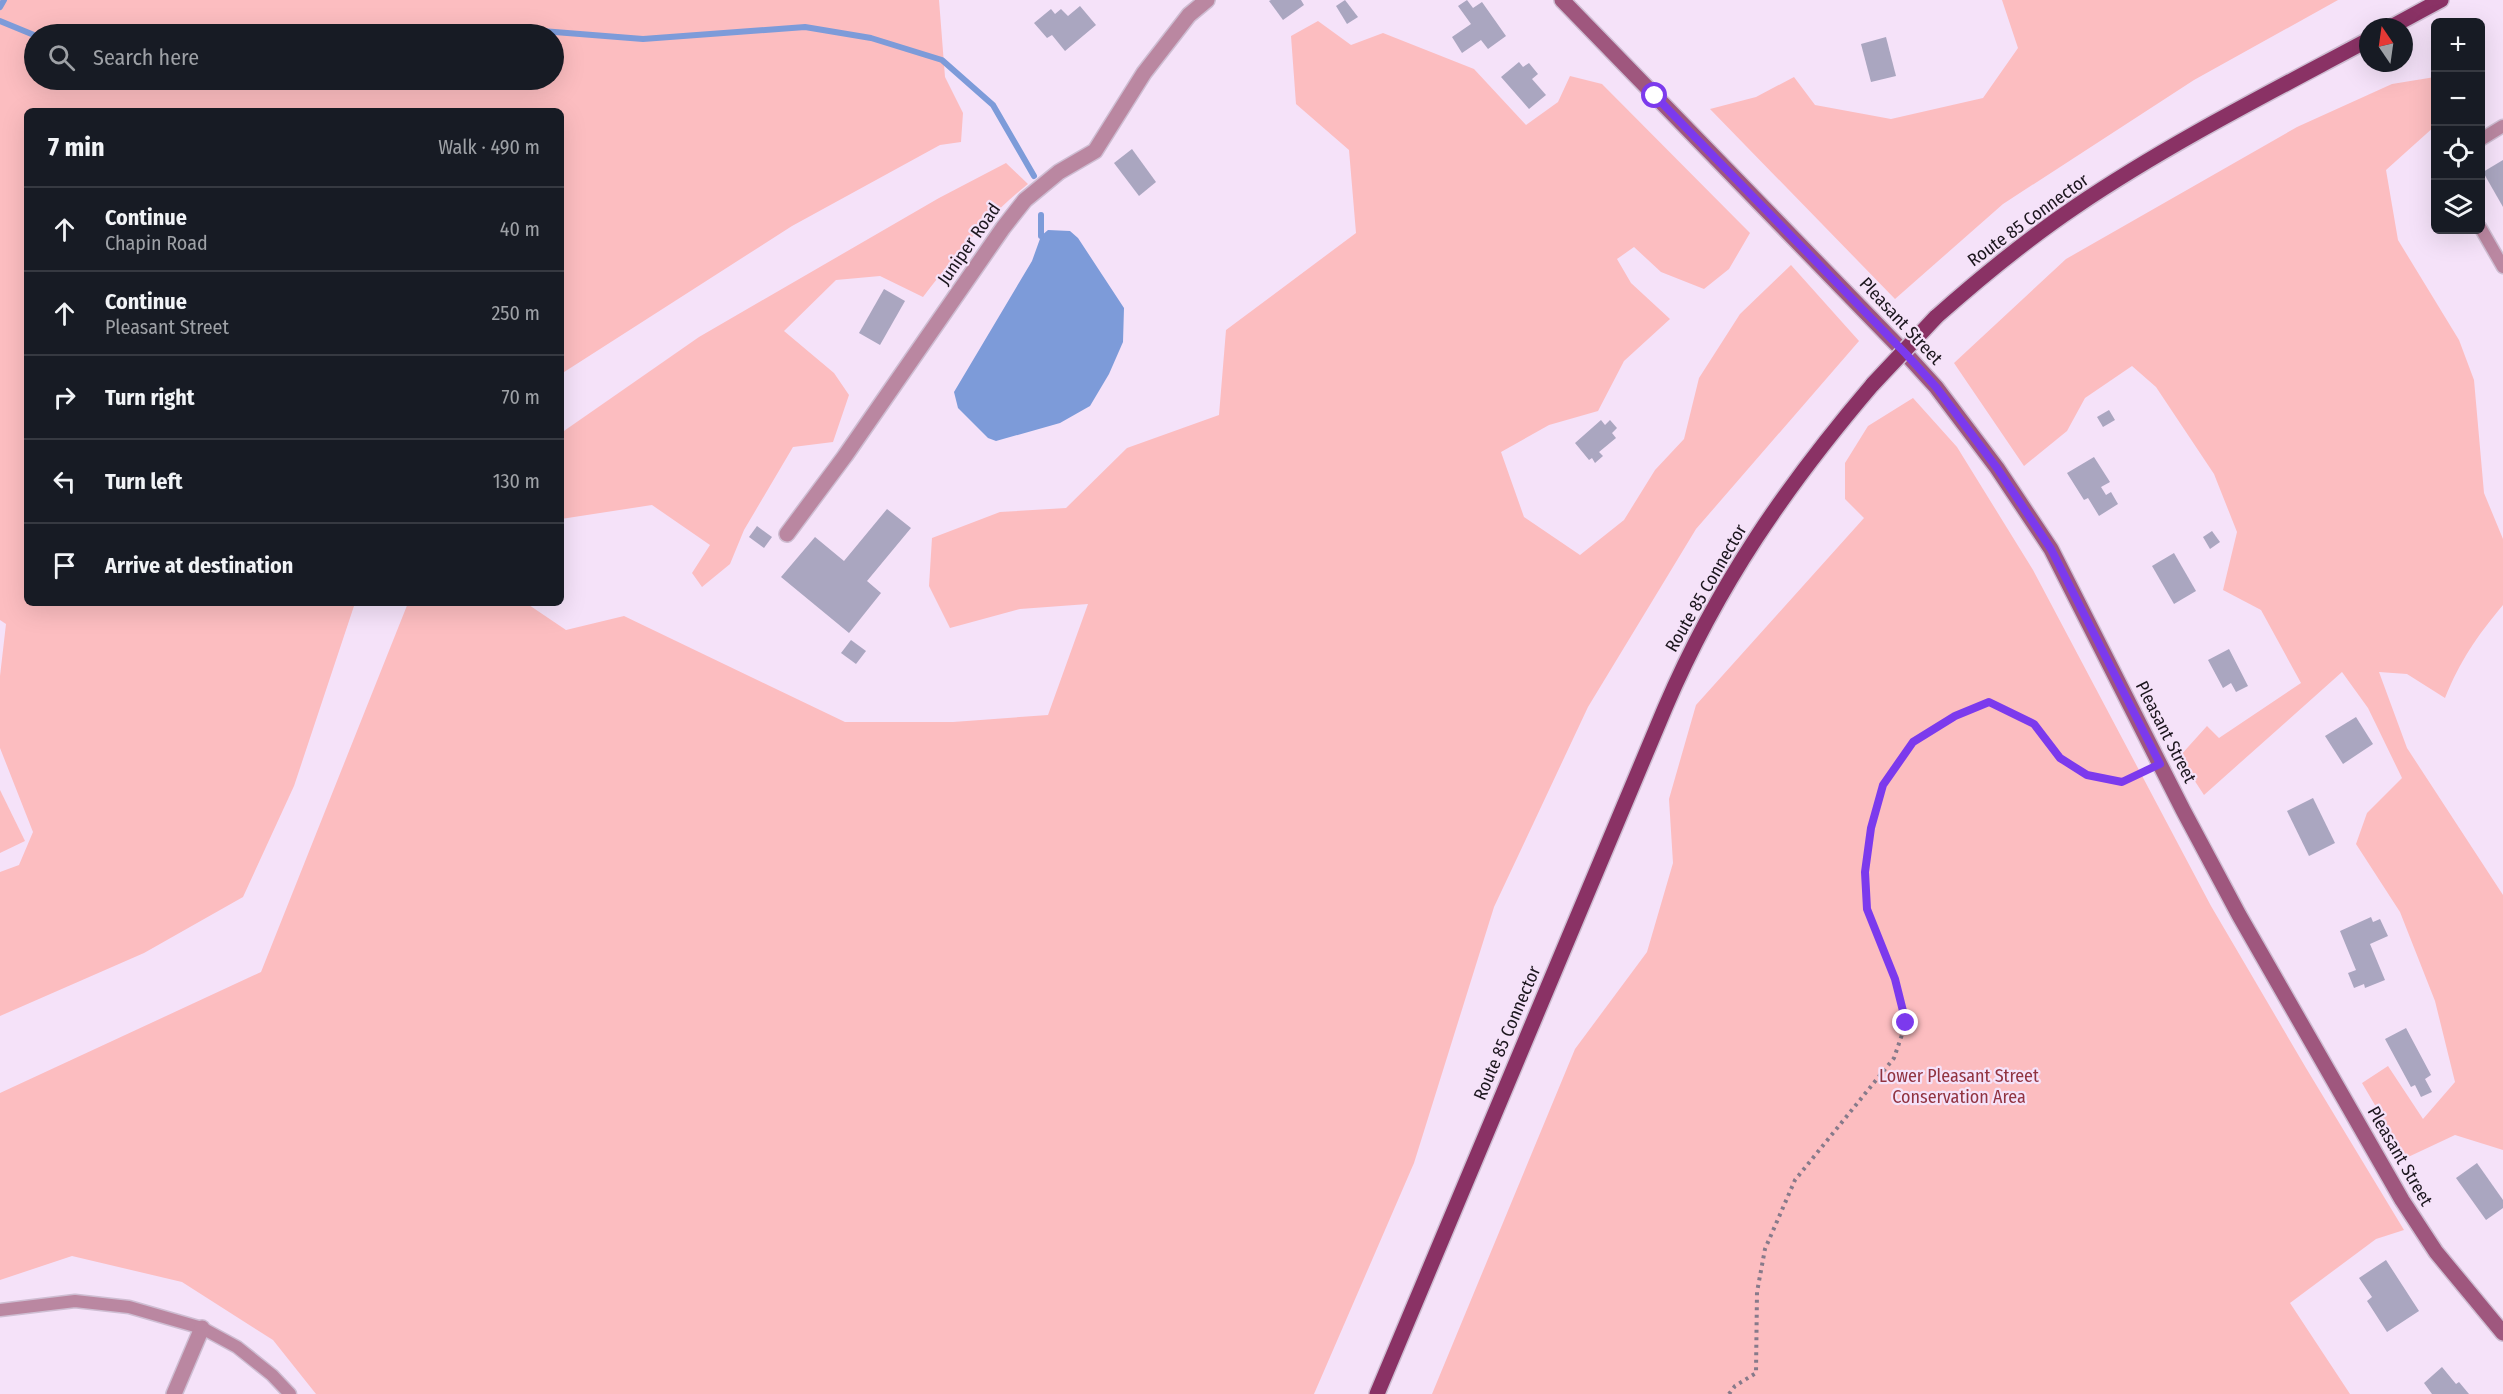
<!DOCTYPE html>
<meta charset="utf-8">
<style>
body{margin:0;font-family:"Fira Sans Condensed",sans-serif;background:#20242c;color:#f1f3f6}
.controls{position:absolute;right:18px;top:18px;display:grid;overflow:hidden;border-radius:9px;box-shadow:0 6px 24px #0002}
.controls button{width:54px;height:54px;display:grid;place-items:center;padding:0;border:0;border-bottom:2px solid #363941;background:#171b24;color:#f1f3f6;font:30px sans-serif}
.compass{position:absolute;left:2359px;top:18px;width:54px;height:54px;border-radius:50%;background:#171b24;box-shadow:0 6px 24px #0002;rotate:347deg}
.stop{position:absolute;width:18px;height:18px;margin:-14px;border:4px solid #7c3aed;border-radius:50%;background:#fff}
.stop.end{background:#7c3aed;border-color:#fff;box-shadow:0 2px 6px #0008}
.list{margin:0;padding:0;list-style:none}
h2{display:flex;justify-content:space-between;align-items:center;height:78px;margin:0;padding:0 24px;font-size:26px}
h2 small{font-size:20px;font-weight:400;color:#9ea1a6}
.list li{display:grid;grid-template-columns:39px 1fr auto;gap:18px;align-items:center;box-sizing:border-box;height:84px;padding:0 24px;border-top:2px solid #363941}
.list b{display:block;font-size:22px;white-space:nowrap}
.list p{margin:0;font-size:20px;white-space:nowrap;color:#9ea1a6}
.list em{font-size:20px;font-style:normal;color:#9ea1a6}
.icon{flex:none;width:33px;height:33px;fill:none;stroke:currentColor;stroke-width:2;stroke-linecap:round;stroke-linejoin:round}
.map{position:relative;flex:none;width:2503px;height:1394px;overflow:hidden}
.search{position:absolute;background:#171b24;box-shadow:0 6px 24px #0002;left:24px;top:24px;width:540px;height:66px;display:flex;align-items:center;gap:15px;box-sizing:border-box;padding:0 21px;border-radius:33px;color:#9ea1a6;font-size:22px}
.panel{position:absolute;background:#171b24;box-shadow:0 6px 24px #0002;left:24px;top:108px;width:540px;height:498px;border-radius:9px}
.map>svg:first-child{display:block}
.green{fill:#fcbdc0;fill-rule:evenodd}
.water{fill:#7d9bd9}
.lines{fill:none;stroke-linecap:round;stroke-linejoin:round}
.stream{stroke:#7d9bd9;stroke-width:6}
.building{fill:#aaa6c0}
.lane-casing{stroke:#cebdd2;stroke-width:15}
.street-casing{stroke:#cebdd2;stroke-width:18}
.secondary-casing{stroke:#cebdd2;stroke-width:18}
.primary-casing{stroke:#cebdd2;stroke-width:18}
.path{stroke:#877a8a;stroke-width:4;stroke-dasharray:3 4.5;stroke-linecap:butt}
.lane{stroke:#ba87a1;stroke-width:12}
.street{stroke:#ba87a1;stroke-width:15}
.secondary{stroke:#9f577e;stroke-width:15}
.primary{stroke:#8a3265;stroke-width:15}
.primary-bridge-casing{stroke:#cebdd2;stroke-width:18;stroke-linecap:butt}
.primary-bridge{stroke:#8a3265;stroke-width:15}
.route{stroke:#7c3aed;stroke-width:8}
.labels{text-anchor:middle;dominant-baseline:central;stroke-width:4.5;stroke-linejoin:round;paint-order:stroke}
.street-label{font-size:18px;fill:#1c161e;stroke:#f5e2f9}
.park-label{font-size:18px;fill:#913340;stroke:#f5e2f9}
</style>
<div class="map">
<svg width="2503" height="1394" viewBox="0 0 2503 1394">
<rect width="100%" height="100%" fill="#f5e2f9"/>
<g class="green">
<path d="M0 0H939L945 77 963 113 961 142 940 145 792 226 561 374V111H27V603H355L294 786 243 897 144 953 0 1016V872L19 865 33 832 0 748V676L6 624 0 620ZM34 34H554V80H34Z"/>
<path d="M2002 0H2338L2194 80 2003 204 1895 299 1710 109 1756 97 1794 77 1815 105 1891 119 1983 98 2018 48Z"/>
<path d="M1318 21 1351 45 1383 33 1474 69 1526 125 1558 102 1570 76 1602 84 1750 233 1729 269 1704 289 1661 272 1634 247 1617 259 1631 283 1670 319 1624 361 1598 411 1549 425 1501 452 1524 517 1580 555 1624 520 1655 470 1684 439 1699 378 1740 314 1791 265 1859 341 1696 529 1588 707 1494 907 1414 1163 1314 1394H316L273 1340 182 1282 72 1256 0 1280V1093L261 972 408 603H526L566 630 624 616 845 722H953L1048 715 1088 604 1020 609 950 628 929 586 932 538 1000 512 1066 508 1127 448 1219 415 1226 330 1356 233 1349 150 1296 104 1291 36Z"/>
<path d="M2435 77V126L2386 170 2398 240 2459 340 2474 380 2484 493 2503 539V605C2477 636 2460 661 2445 698L2407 674 2379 672 2407 748 2503 895V1150L2455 1135 2406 1158 2362 1083 2388 1066 2423 1119 2455 1082 2435 1001 2400 912 2356 844 2367 813 2402 778 2368 708 2342 672 2204 795 2179 757 2207 726 2219 738 2301 683 2261 610 2223 590 2237 532 2214 474 2156 387 2132 366 2085 398 2067 431 2024 466 1954 363 2066 259 2297 127 2392 84Z"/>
<path d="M1006 163 1028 184C986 218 956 254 923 297L880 276 836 280 784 331 834 373 849 395 833 442 793 447 744 530 730 564 702 587 692 573 710 545 652 505 561 519V433L699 337 939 198Z"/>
<path d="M1913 398 1957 447 2033 570 2211 906 2306 1068 2404 1230 2376 1239 2290 1303 2350 1394H1432L1575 1049 1647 952 1673 863 1669 799 1696 705 1864 518 1845 499V463L1868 426Z"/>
<path d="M0 790 25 841 0 853Z"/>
</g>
<path class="water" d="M1048 230 1070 231 1078 238 1124 308 1123 342 1109 374 1090 406 1060 423 996 441 988 438 958 408 954 392 1032 261 1041 236Z"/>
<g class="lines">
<g class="stream">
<path d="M0 7 4 0"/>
<path d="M0 21 34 35"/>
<path d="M78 34 95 30 113 34"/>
<path d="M515 34 542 31 643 39 805 27 871 38 942 60 993 105 1034 176"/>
<path d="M1041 236V215"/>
</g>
</g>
<g class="building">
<path d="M1271 0H1301L1304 5 1283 20 1269 1Z"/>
<path d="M1345 0 1358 17 1347 24 1336 6Z"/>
<path d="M1467 0 1473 8 1482 2 1506 36 1488 49 1481 40 1462 53 1452 37 1471 24 1458 6Z"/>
<path d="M1080 6 1096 25 1065 51 1052 35 1047 38 1034 23 1051 9 1055 14 1061 9 1068 16Z"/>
<path d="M1886 37 1896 76 1871 82 1861 44Z"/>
<path d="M1519 62 1523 67 1529 63 1538 74 1532 79 1546 95 1529 109 1501 77Z"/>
<path d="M1132 149 1156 182 1139 196 1114 163Z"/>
<path d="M2503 160V207L2483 172Z"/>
<path d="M884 289 905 301 880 345 859 333Z"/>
<path d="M2109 410 2115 420 2103 427 2097 417Z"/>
<path d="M1601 420 1605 425 1610 420 1617 428 1612 433 1616 438 1599 452 1603 456 1595 463 1592 458 1589 460 1575 443Z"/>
<path d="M2094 457 2110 482 2101 487 2106 495 2111 492 2118 504 2099 516 2088 498 2084 500 2067 473Z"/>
<path d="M887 509 911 528 867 581 881 593 849 633 781 577 815 537 844 561Z"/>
<path d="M757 526 772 537 764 548 749 537Z"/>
<path d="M2212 531 2220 542 2210 549 2203 537Z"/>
<path d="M2174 553 2196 591 2174 604 2152 566Z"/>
<path d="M851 640 866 651 856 664 841 653Z"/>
<path d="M2229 649 2248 686 2236 692 2231 683 2223 688 2208 660Z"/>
<path d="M2356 717 2373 744 2343 764 2325 736Z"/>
<path d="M2313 798 2335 843 2309 856 2287 811Z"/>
<path d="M2371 917 2373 922 2380 919 2388 936 2370 944 2385 980 2365 988 2364 984 2354 988 2348 973 2356 970 2340 931Z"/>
<path d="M2406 1028 2431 1075 2425 1079 2432 1092 2421 1097 2415 1085 2411 1087 2385 1039Z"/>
<path d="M2477 1163 2503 1200V1208L2486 1220 2456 1178Z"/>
<path d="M2386 1260 2419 1311 2387 1332 2367 1301 2372 1297 2359 1278Z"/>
<path d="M2442 1367 2456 1384 2459 1382 2469 1394H2432L2424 1383Z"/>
</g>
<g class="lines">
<g class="lane-casing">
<g id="lane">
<path d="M2480 140 2503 126"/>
<path d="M2480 227 2503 267"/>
<path d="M0 1310 75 1301 129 1307 202 1328 237 1347 272 1375 290 1394"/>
</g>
</g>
<g class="street-casing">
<g id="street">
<path d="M787 534 845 456 1003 228 1025 200 1059 172 1095 151 1144 73 1189 15 1207 0"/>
<path d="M174 1394 202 1328"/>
</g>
</g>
<g class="secondary-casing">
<path id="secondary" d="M1562 0 1906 354 1936 387 1997 468 2051 549 2183 810 2239 915 2402 1200 2436 1252 2503 1333"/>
</g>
<g class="primary-casing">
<g id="primary">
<path d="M2391 27 2441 0"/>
<path d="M1936 317C1980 278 2026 240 2075 207 2168 144 2269 93 2368 40"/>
<path d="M1377 1394 1665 708C1718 584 1786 486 1873 384"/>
</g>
</g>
<path class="path" d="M1729 1394 1735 1386 1756 1373 1757 1292 1765 1249 1795 1180 1894 1058 1906 1023 1895 979 1867 909 1865 872 1871 828 1883 785 1913 742 1955 716 1989 702 2034 724 2060 758 2087 775 2122 782 2145 771"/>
<use href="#lane" class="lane"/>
<use href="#street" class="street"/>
<use href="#secondary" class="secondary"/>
<use href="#primary" class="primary"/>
<g class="primary-bridge-casing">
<path id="primary-bridge" d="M1873 384 1936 317"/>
</g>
<use href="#primary-bridge" class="primary-bridge"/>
</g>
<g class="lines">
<path class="route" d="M1655 96 1906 354 1936 387 1997 468 2051 549 2160 764 2122 782 2087 775 2060 758 2034 724 1989 702 1955 716 1913 742 1883 785 1871 828 1865 872 1867 909 1895 979 1906 1023"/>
</g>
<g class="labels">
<g class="street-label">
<text transform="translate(2028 220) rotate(-36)">Route 85 Connector</text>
<text transform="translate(969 244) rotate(-55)">Juniper Road</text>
<text transform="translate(1901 321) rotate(47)">Pleasant Street</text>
<text transform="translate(1706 588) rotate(-60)">Route 85 Connector</text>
<text transform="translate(2166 732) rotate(63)">Pleasant Street</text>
<text transform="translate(1507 1033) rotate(-67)">Route 85 Connector</text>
<text transform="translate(2400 1156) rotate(60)">Pleasant Street</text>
</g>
<g class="park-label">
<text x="1959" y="1076">Lower Pleasant Street<tspan x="1959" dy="21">Conservation Area</tspan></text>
</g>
</g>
</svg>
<div class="controls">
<button>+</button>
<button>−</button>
<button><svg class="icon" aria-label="locate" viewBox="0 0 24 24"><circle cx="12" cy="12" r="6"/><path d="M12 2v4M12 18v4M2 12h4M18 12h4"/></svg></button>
<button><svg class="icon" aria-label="layers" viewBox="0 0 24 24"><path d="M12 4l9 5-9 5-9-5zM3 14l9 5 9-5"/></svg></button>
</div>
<svg class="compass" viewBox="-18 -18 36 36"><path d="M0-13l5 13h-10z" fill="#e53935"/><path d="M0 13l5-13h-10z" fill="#9ea1a6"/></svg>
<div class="stop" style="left:1655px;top:96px"></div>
<div class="stop end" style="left:1906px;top:1023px"></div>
<div class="search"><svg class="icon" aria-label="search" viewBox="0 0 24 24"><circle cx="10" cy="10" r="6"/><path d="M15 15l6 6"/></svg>Search here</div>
<section class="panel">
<h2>7 min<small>Walk · 490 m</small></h2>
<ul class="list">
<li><svg class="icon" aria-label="ahead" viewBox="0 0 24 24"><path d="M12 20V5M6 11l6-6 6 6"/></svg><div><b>Continue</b><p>Chapin Road</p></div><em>40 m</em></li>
<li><svg class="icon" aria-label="ahead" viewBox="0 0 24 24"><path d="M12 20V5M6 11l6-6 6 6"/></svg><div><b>Continue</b><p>Pleasant Street</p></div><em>250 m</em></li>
<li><svg class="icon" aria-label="right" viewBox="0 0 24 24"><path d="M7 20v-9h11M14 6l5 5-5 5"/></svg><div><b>Turn right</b></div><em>70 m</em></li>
<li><svg class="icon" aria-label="left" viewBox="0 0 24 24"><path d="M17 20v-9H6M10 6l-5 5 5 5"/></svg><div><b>Turn left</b></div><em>130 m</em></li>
<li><svg class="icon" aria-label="arrive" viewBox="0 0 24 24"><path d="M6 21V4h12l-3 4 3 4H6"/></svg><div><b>Arrive at destination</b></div></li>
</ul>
</section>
</div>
